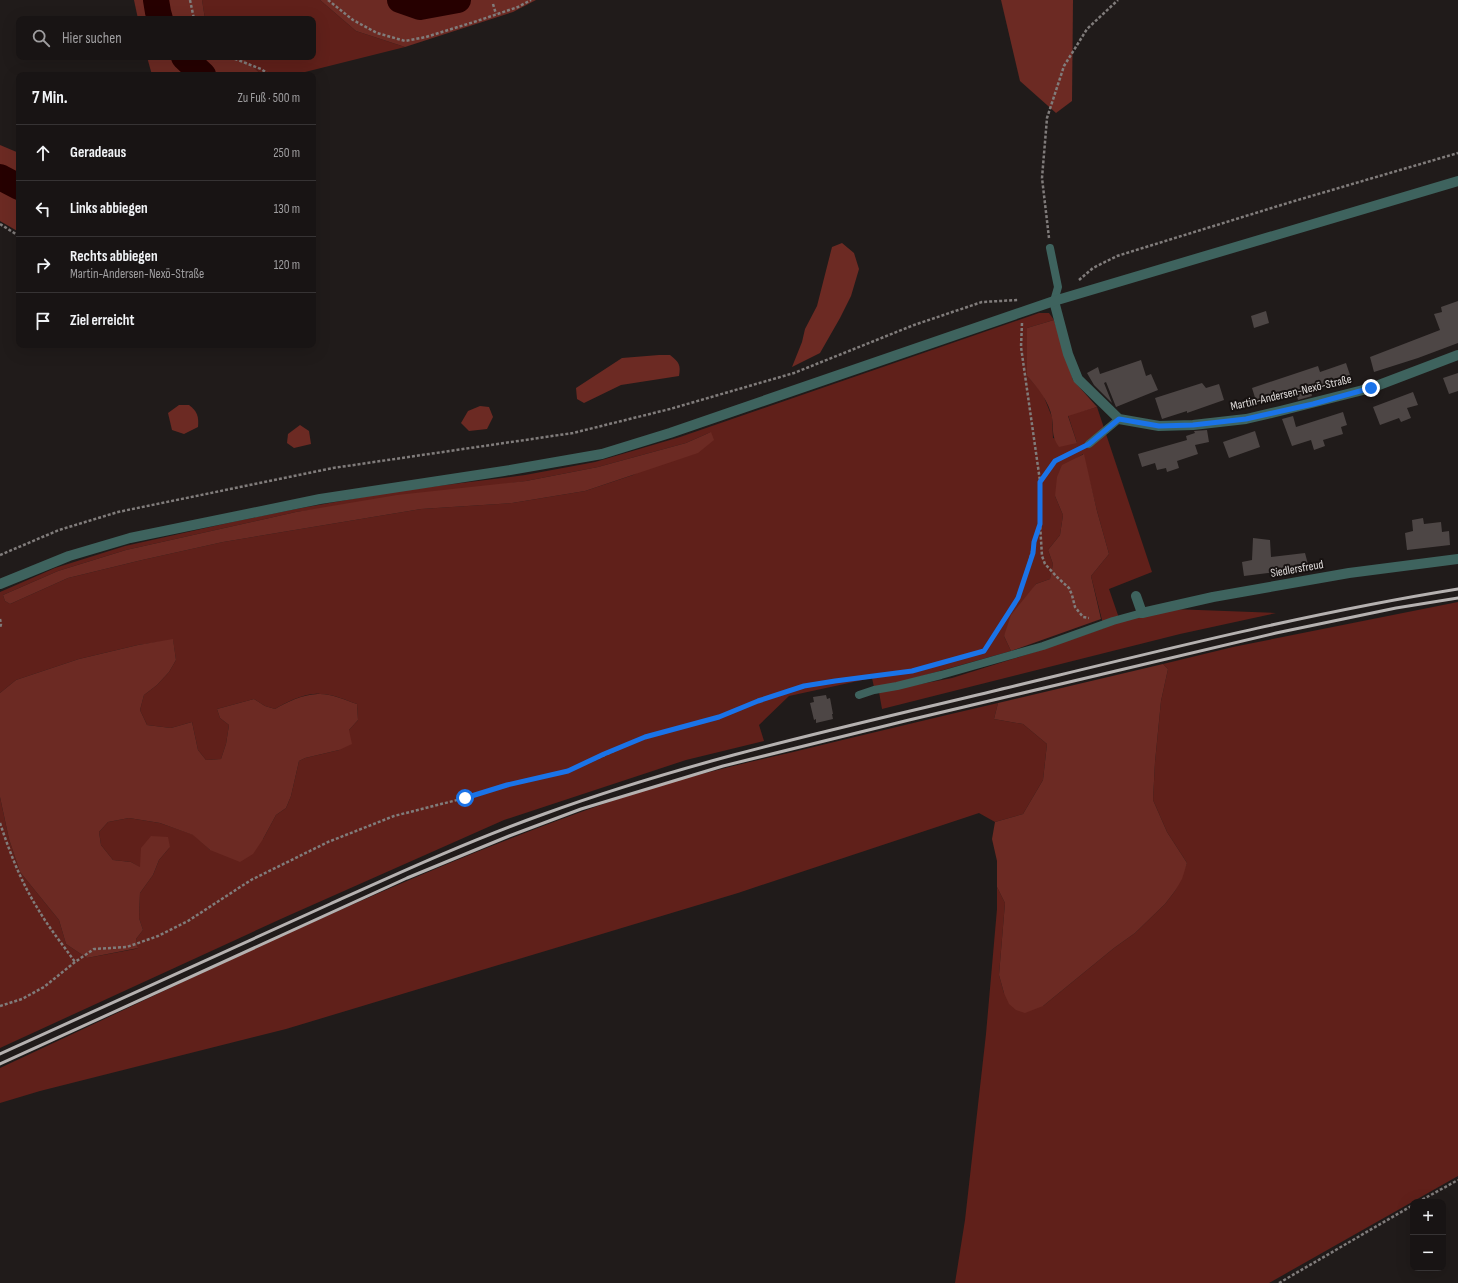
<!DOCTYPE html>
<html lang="de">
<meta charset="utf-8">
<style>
body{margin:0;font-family:"Sofia Sans Condensed",sans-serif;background:#211d1d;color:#f1f3f6}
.controls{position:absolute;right:12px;bottom:12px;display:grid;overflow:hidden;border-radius:8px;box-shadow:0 4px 16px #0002}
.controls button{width:36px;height:36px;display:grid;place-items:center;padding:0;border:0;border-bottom:1px solid #363334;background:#181414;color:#f1f3f6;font:20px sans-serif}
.stop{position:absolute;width:12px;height:12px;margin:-9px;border:3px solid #1a73e8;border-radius:50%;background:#fff}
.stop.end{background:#1a73e8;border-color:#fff;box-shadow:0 1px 4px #0008}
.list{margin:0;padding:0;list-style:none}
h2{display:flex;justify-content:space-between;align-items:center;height:52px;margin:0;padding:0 16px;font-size:17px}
h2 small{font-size:13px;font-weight:400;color:#9f9ea0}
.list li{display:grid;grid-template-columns:26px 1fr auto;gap:12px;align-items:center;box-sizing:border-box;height:56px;padding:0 16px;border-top:1px solid #363334}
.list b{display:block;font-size:15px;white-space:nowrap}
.list p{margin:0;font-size:13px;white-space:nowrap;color:#9f9ea0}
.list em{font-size:13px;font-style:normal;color:#9f9ea0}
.icon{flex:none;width:22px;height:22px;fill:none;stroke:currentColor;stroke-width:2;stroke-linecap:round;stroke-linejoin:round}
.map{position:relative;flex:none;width:1458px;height:1283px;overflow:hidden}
.search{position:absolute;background:#181414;box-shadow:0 4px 16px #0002;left:16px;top:16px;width:300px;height:44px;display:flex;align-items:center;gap:10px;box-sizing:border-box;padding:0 14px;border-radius:8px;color:#9f9ea0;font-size:15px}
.panel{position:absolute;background:#181414;box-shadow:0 4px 16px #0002;left:16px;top:72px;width:300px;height:276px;border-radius:8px}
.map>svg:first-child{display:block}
.green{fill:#60201a;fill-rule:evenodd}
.forest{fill:#6c2a23}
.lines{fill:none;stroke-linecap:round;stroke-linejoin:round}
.river{stroke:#260000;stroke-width:26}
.building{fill:#4d4645}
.path{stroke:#807c7b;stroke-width:2.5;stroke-dasharray:3 2;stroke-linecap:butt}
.service{stroke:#3e635e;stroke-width:8}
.minor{stroke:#3e635e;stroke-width:10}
.tertiary{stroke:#3e635e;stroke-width:10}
.rail{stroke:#b5b1b0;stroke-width:3}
.route{stroke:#1a73e8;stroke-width:5}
.labels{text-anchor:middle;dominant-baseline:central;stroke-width:4;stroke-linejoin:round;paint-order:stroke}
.street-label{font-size:12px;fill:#e0dcdb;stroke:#171211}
</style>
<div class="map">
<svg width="1458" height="1283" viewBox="0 0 1458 1283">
<rect width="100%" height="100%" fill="#201b1a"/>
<g class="green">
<path d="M202 0H320L356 31 405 47 301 73 300 75H262L242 57H313V19H205Z"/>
<path d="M1039 313H1049L1054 320 1027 328V376L1042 392 1052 417 1053 438 1077 443 1068 415 1097 407 1152 572 1109 589 1120 621 1172 609 1276 613 1180 634 882 709 879 692 952 678 1038 651 1104 628 1091 576 1109 554 1097 511 1083 454 1077 458 1055 496 1063 515 1060 535 1048 550 1053 564 1050 579 1036 584 1004 636 1011 651 897 683 874 687 872 678 789 696 759 725 764 741 686 760 504 820 283 918 0 1048V797L9 839 20 872 59 920 66 944 87 958 135 949 138 948 136 939 143 930 139 918 140 893 153 875 159 860 170 847 141 868 131 862 113 860 101 845 99 832 108 822 129 818 160 823 194 835 210 850 263 839 276 815 286 808 291 796 299 761 305 758 339 750 349 730 358 720 357 704C345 700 333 694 320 694 307 692 286 702 275 709L265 706 254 699 217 709 220 718 229 725 226 744 221 759 206 760 198 750 192 722 171 728 147 725 140 710 144 695 157 685 169 672 176 660 173 640 138 645 79 659 16 680 0 693V592L55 568 125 546 237 521 296 509 397 491 525 475 595 462 680 437ZM711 432 633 475 585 491 512 503 421 509 223 542 142 560 68 578 10 604 5 601 3 595 58 571 126 550 296 512 526 481 598 467 686 443Z"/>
<path d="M1458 602V1176L1269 1283H955L965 1220 986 1034 997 909V887L1005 903 999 975 1004 993 1043 1006 1114 948 1135 933 1165 904 1175 891 1187 863 1167 832 1153 800 1155 762 1161 701 1168 669 1163 664 1233 647Z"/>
<path d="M998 703 994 719 1023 724 1047 744 1043 780 1023 814 995 822 979 813 738 893 286 1029 40 1091 0 1103V1068C200 975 400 875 609 802 668 781 728 767 789 753 859 736 928 719 998 703Z"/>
</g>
<g class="forest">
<path d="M134 0H202L205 19H138Z"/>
<path d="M320 0H536L513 12 405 47 356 31Z"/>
<path d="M1001 0H1073L1072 101 1056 113 1020 81Z"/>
<path d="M147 57H242L262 75H152Z"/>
<path d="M0 145 19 153V232L0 221Z"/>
<path d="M842 243 854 253 859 269 851 296 840 318 820 353 792 367 802 342 805 329 817 306 832 247Z"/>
<path d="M1054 320 1073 380 1097 407 1068 416 1077 443 1059 447C1051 435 1054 432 1052 418 1049 401 1038 388 1027 376V328Z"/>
<path d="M659 355H670C679 362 681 365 679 376L621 385 584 403 577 399 576 388 622 358Z"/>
<path d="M179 405H189C197 411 199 416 198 427L184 434 172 430 168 413Z"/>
<path d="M480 406 489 407 493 417 487 429 469 431 461 423 468 411Z"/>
<path d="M300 425 309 431 311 444 294 448 287 443 288 434Z"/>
<path d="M711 432 714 440 698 453 585 491 512 503 421 509 223 542 142 560 68 578 10 604 5 601 3 595 58 571 126 550 296 512 397 495 526 481 598 467 686 443Z"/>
<path d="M1084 454 1097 511 1109 554 1091 576 1101 619 1011 651 1004 636 1011 615 1036 584 1050 579 1053 564 1048 550 1060 535 1063 515 1055 496 1057 477 1062 465Z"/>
<path d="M173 639 176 660 169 672 157 685 144 695 140 710 147 725 171 728 192 722 198 750 206 760 221 759 226 744 229 725 220 718 217 709 254 699 265 706 275 709C286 702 306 693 320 694 332 694 345 700 357 704L358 720 349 730 352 744 339 750 305 758 299 761 291 796 286 808 276 815 263 839 253 854 240 862 210 850 193 835 160 823 129 818 108 822 99 832 101 845 113 860 131 862 140 867 141 848 151 836 168 837 170 847 159 860 153 875 140 893 139 918 143 930 136 939 138 948 87 958 66 944 59 920 20 872 9 839 0 797V693L16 680 79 659 138 645Z"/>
<path d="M1163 664 1168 669 1161 701 1155 762 1153 800 1167 832 1187 863 1182 879 1175 891 1165 904 1135 933 1114 948 1043 1006 1025 1013 1016 1010 1009 1004 1004 993 999 975 1005 903 997 887V861L992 839 995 822 1023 814 1043 780 1047 744 1023 724 994 719 998 703Z"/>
</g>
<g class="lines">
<g class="river">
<path d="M156 0 158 12 160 19"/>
<path d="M400 0 420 7 458 0"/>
<path d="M184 57 203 75"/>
<path d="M0 177 19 187"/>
</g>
</g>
<g class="building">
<path d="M1458 301V343L1418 358 1374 372 1370 357 1440 330 1434 314 1442 312 1441 307Z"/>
<path d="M1266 311 1269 323 1254 328 1251 316Z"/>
<path d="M1141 360 1146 376 1151 374 1158 390 1116 407 1106 382 1104 383 1112 403 1094 385 1087 373 1098 367 1100 374Z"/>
<path d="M1346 363 1351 378 1311 392 1312 396 1298 400 1296 392 1257 404 1252 388 1318 366 1320 372Z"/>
<path d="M1458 373V391L1449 394 1443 378Z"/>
<path d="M1202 383 1206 388 1219 384 1224 400 1187 413V411L1162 419 1155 398Z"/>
<path d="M1413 392 1418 405 1407 408 1411 418 1401 422 1399 418 1380 425 1373 407Z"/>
<path d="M1343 412 1347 425 1341 427 1343 434 1323 440 1325 446 1314 450 1311 440 1292 446 1282 419 1293 416 1296 427Z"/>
<path d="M1207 430 1209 442 1195 445 1198 454 1177 461 1179 468 1167 472 1166 468 1157 470 1155 463 1142 467 1138 454 1187 440 1186 436 1195 433 1194 431Z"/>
<path d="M1255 431 1260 447 1229 458 1223 442Z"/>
<path d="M1423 518 1424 524 1441 522 1442 532 1449 531 1450 545 1407 550 1405 533 1413 531 1412 520Z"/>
<path d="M1253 538 1270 540 1271 557 1305 553 1309 568 1244 576 1242 562 1252 560Z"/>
<path d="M826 695 827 699 830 698 833 714H832L833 719 816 723V719L814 720 810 703 814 702 813 697Z"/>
</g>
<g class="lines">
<g class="path">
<path d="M190 0 194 19"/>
<path d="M328 0 353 20 377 33 405 41 426 37 477 21 518 7 531 0"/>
<path d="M493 4 496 14"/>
<path d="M230 57 261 69 270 75"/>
<path d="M0 224 19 236"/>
<path d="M1049 238 1042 178 1047 118 1064 66 1087 29 1118 0"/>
<path d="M1079 280 1093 268 1117 256 1291 202 1458 153"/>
<path d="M1022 323 1021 347 1040 481V524L1042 556 1045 564 1057 577 1069 588 1072 595 1075 607 1083 617 1089 618"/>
<path d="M1040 481 1055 461 1080 449"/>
<path d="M0 555 59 530 118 512 333 468 573 433 670 409 794 373 914 325 982 302 1018 300"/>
<path d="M0 619 1 624 0 628"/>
<path d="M984 651C994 634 1009 616 1017 598 1028 576 1031 550 1039 527"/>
<path d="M0 823C10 853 21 882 38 909 49 928 63 945 75 962"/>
<path d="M0 1006 22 999 44 987 75 962 94 949 127 947 158 936 188 921 251 880 328 842 394 816 465 798 507 785 568 771 645 737 719 717 758 701 804 686 904 672"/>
<path d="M1418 1202 1458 1180"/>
<path d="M1279 1283 1413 1205"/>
</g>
<g class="service">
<path d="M1050 248 1058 287 1054 301"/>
<path d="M1089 444 1119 419"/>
<path d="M859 695 874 690 897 686 941 675 1043 646 1113 621 1142 613"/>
</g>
<g class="minor">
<path d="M1054 301 1068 354 1078 379 1119 419 1159 426 1193 425 1246 419 1280 411 1371 388 1458 355"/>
<path d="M1136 596 1142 613 1213 597 1349 573 1458 559"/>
</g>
<path class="tertiary" d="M0 584 69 556 130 538 320 499 504 471 602 454 670 433 1054 301 1458 181"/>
<g class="rail">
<path d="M0 1054C110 1004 220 953 330 904 401 872 471 840 544 814 692 760 845 727 998 690 1151 653 1303 614 1458 589"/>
<path d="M0 1064 407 878 509 836 581 809 723 766 909 720 1276 633 1396 608 1458 598"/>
</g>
</g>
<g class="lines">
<path class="route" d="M465 798 507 785 568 771 604 754 645 737 719 717 758 701 804 686 835 681 912 671 984 651 1018 598 1033 553 1034 542 1040 524V482L1055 461 1089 444 1119 419 1159 426 1193 425 1246 419 1313 404 1371 388"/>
</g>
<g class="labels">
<g class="street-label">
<text transform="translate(1291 393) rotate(-13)">Martin-Andersen-Nexö-Straße</text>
<text transform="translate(1297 569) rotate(-10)">Siedlersfreud</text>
</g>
</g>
</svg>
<div class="controls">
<button>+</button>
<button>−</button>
</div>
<div class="stop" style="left:465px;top:798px"></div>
<div class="stop end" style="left:1371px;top:388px"></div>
<div class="search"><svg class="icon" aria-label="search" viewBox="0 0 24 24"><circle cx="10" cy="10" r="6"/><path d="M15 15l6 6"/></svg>Hier suchen</div>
<section class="panel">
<h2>7 Min.<small>Zu Fuß · 500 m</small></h2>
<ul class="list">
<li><svg class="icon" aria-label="ahead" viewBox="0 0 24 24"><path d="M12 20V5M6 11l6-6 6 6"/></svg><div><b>Geradeaus</b></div><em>250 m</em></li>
<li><svg class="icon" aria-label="left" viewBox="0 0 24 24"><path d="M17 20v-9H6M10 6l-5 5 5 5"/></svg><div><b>Links abbiegen</b></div><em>130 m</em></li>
<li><svg class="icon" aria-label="right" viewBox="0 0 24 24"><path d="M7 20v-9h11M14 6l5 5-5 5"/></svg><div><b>Rechts abbiegen</b><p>Martin-Andersen-Nexö-Straße</p></div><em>120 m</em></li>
<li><svg class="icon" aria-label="arrive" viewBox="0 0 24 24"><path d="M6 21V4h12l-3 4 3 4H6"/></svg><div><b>Ziel erreicht</b></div></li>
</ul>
</section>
</div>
